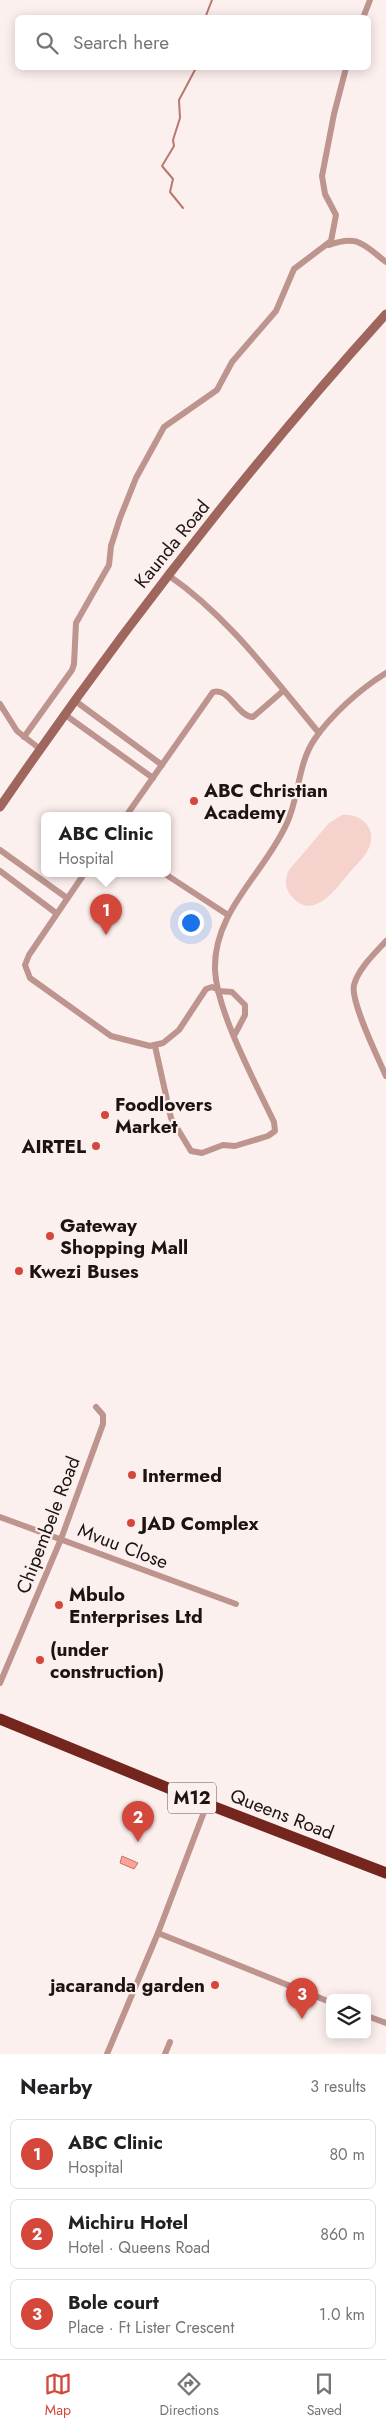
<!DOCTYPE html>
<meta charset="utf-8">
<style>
body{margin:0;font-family:Jost,sans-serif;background:#f6f6f6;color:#202124}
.controls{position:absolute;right:15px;bottom:15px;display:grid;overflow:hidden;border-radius:8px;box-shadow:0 2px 12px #0003}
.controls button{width:45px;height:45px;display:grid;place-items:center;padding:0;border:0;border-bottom:1px solid #e0e0e0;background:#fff;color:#202124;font:25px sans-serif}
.you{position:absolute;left:190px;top:922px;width:18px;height:18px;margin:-12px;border:4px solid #fff;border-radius:50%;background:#1a73e8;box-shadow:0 0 0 8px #1a73e833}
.badge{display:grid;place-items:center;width:32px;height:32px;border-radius:50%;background:#d4473b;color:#fff;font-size:16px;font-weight:700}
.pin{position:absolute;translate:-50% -41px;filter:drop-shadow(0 1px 2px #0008)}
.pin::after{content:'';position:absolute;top:26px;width:18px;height:15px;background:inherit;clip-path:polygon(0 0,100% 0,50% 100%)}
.popup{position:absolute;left:41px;top:812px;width:130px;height:65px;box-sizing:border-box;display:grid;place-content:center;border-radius:8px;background:#fff;filter:drop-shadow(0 1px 4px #0005);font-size:16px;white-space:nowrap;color:#757577}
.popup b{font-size:19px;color:#202124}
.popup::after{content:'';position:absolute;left:50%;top:100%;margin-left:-10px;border:10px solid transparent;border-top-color:#fff}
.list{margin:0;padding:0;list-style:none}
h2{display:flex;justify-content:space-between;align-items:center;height:65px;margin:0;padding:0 20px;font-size:21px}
h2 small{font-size:16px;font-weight:400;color:#757577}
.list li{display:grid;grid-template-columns:32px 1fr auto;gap:15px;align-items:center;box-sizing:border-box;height:70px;margin:0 10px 10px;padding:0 10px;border:1px solid #e0e0e0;border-radius:8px}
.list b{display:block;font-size:19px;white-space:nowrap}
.list p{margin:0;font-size:16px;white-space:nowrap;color:#757577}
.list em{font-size:16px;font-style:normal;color:#757577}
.icon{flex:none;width:28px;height:28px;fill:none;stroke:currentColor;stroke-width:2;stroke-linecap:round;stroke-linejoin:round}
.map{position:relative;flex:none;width:386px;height:2054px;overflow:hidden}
.search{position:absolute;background:#fff;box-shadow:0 2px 12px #0003;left:15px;right:15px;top:15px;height:55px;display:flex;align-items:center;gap:12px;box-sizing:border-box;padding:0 18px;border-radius:8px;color:#757577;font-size:19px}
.sheet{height:305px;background:#fff}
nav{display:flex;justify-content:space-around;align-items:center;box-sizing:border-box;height:70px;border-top:1px solid #e0e0e0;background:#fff;font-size:14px;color:#757577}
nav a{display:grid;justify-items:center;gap:2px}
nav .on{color:#d4473b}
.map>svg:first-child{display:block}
.green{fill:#f6d2cd}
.water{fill:#fea295;stroke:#ba776e}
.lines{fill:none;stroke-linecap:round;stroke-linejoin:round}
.stream{stroke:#ba776e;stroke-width:2}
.street{stroke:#bd948e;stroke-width:6}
.secondary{stroke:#9f665e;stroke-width:9}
.highway{stroke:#74251e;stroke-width:11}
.poi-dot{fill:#d4473b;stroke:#fcf0ee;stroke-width:2}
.labels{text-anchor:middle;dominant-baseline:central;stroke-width:4.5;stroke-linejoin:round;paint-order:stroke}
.shield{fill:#fcf0ee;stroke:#605654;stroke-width:1}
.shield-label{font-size:18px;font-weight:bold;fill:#1d1412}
.street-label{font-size:19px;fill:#1d1412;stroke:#fcf0ee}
.poi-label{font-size:19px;font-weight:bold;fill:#1d1412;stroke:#fcf0ee;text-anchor:start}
</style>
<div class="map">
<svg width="386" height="2054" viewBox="0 0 386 2054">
<rect width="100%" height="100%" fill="#fcf0ee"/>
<path class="green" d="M342 815C359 813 376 826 370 845 367 855 357 864 350 872 337 887 315 921 293 898 285 890 284 880 289 870L329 823Z"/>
<path class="water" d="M122 1856 138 1863 134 1869 120 1863Z"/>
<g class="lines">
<g class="stream">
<path d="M205 18 212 0"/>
<path d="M183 208 170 192 173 179 162 166 174 146 173 140 180 118 179 100 196 68"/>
</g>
<g class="street">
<path d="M363 18 370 0"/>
<path d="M329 245C358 234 364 245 386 262"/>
<path d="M168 575C228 616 273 678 319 733"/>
<path d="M74 700 162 765"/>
<path d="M0 704 17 731 40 749"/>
<path d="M64 714 153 778"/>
<path d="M24 737 72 670 74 664 76 623 109 565 111 546 120 518 136 478 164 427 217 390 232 362 276 311 294 269 331 241 336 215 325 194 322 176 334 114 346 68"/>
<path d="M126 816 213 692C229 687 237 716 253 717L283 691"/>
<path d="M0 850 67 898"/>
<path d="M0 871 56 913"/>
<path d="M84 874 29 955 25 965 30 978 111 1036 150 1046 163 1043 179 1030 206 989 212 987 217 989"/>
<path d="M165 874 228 915"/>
<path d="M386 941C375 953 358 969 354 985 350 1001 378 1058 386 1076"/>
<path d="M218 991 232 992 245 1005V1015L235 1034"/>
<path d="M155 1046 171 1118 191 1151 202 1153 223 1145 235 1146 268 1136 275 1131 274 1122C255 1082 217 1012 215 970 213 911 265 873 287 823 299 797 298 764 314 740 331 715 360 689 386 673"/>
<path d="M0 1517 236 1604"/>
<path d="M0 1683 61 1539 103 1424V1415L96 1407"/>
<path d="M158 1933 330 2002"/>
<path d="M367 2016 386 2023"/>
<path d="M107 2054 158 1933 207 1804"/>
<path d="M165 2054 170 2042"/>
</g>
<path class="secondary" d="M0 807C118 635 246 469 386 314"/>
<path class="highway" d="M0 1719 207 1804 386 1873"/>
</g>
<g class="poi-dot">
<circle cx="194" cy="801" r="5"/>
<circle cx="105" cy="1115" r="5"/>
<circle cx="96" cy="1146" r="5"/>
<circle cx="50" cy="1236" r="5"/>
<circle cx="19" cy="1271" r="5"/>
<circle cx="132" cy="1475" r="5"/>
<circle cx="131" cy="1523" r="5"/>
<circle cx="59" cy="1605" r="5"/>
<circle cx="40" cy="1660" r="5"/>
<circle cx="215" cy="1985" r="5"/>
</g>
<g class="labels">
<rect class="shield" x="168" y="1782.5" width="48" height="31" rx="4"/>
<g class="shield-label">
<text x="192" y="1798">M12</text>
</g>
<g class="street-label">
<text transform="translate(172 544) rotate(-51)">Kaunda Road</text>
<text transform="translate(48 1525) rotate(-69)">Chipembele Road</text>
<text transform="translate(123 1546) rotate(21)">Mvuu Close</text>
<text transform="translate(282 1814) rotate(21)">Queens Road</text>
</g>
<g class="poi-label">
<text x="204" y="790">ABC Christian<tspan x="204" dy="22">Academy</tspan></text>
<text x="115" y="1104">Foodlovers<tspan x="115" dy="22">Market</tspan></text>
<text x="86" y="1146" text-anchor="end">AIRTEL</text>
<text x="60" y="1225">Gateway<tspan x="60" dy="22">Shopping Mall</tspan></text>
<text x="29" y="1271">Kwezi Buses</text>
<text x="142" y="1475">Intermed</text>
<text x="141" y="1523">JAD Complex</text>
<text x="69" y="1594">Mbulo<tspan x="69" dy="22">Enterprises Ltd</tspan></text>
<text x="50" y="1649">(under<tspan x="50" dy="22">construction)</tspan></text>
<text x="205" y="1985" text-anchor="end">jacaranda garden</text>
</g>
</g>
</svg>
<div class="controls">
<button><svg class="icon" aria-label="layers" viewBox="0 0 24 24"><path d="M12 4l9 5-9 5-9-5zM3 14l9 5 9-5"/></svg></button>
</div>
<div class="you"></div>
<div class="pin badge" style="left:106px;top:935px">1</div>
<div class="popup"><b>ABC Clinic</b>Hospital</div>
<div class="pin badge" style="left:138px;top:1842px">2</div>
<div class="pin badge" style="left:302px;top:2019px">3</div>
<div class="search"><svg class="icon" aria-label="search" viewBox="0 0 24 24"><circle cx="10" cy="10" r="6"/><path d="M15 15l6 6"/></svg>Search here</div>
</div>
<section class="sheet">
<h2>Nearby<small>3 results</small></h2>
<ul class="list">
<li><span class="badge">1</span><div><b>ABC Clinic</b><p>Hospital</p></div><em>80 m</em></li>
<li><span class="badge">2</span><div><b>Michiru Hotel</b><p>Hotel · Queens Road</p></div><em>860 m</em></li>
<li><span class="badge">3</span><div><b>Bole court</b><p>Place · Ft Lister Crescent</p></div><em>1.0 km</em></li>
</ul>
</section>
<nav>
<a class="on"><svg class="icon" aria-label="map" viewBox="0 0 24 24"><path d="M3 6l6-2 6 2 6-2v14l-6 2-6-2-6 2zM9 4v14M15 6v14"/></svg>Map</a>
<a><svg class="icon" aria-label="directions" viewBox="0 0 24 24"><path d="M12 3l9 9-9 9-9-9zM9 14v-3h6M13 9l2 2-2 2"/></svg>Directions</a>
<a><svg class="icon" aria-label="saved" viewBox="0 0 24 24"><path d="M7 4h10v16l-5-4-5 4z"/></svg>Saved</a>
</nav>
